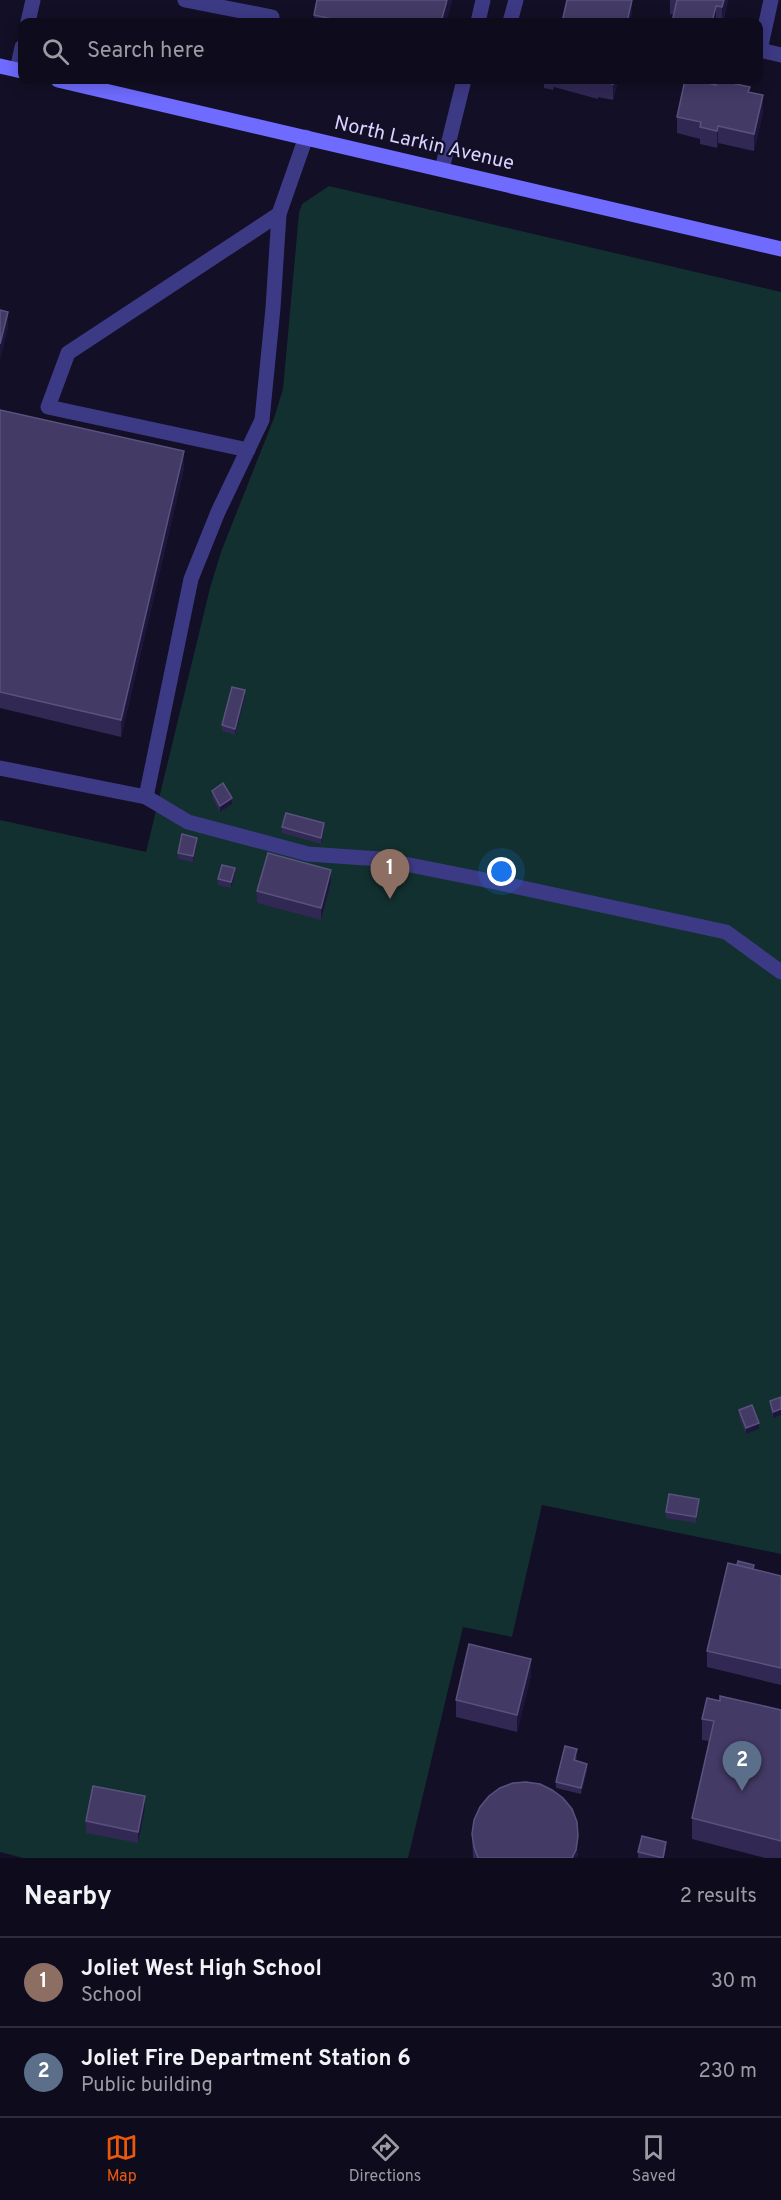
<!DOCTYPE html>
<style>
body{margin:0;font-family:Overpass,sans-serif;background:#1c1929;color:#f1f3f6}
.you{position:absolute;left:502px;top:872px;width:21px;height:21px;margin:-15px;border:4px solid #fff;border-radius:50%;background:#1a73e8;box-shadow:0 0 0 9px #1a73e833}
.badge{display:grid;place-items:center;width:39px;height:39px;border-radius:50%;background:#ea580c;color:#fff;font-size:20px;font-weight:700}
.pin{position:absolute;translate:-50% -50px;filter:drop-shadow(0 2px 3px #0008)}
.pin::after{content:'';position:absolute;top:32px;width:21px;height:18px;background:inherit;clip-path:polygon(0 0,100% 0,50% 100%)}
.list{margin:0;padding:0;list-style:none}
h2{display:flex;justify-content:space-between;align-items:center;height:78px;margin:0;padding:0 24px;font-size:26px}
h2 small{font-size:20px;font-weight:400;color:#9b9ba3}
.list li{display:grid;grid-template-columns:39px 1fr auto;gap:18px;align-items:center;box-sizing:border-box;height:90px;padding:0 24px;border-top:2px solid #2e2b3b}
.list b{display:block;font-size:22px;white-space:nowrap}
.list p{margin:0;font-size:20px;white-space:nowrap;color:#9b9ba3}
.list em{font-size:20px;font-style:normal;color:#9b9ba3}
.icon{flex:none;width:33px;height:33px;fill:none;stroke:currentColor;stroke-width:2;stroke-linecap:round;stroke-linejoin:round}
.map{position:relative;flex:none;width:781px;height:1858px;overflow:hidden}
.search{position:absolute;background:#0e0b1c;box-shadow:0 3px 15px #0003;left:18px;right:18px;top:18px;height:66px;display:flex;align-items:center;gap:15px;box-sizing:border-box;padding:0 21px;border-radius:12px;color:#9b9ba3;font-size:22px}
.sheet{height:258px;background:#0e0b1c}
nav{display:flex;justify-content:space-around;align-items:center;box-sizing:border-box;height:84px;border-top:2px solid #2e2b3b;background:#0e0b1c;font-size:16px;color:#9b9ba3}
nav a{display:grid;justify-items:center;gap:3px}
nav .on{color:#ea580c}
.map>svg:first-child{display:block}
.green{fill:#12302f}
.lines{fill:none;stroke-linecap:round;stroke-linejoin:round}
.service{stroke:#3d3a85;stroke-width:15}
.secondary{stroke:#6f6bff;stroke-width:15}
.wall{fill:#312854}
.shaded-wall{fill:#1d163a}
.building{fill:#433a66;stroke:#5a527e;stroke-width:1.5}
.labels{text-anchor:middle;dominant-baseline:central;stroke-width:4.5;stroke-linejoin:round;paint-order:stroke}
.street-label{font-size:20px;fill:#d9d4ff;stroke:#130f26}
</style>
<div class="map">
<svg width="781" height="1858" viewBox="0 0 781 1858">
<rect width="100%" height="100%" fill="#130f26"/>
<path class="green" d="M329 186 781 292V1554L542 1505 512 1637 463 1627 408 1858H23L0 1852V820L146 852 210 588 221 552 274 418 283 389 299 213 302 204Z"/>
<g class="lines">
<g class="service">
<path d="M185 0 272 17"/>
<path d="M771 0 760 50 781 55"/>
<path d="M28 22 33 0"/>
<path d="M478 22 483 0"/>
<path d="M510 22 516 0"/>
<path d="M17 70 22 47"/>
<path d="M442 169 464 80"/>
<path d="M248 450 48 407 68 353 279 214"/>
<path d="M0 768 146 797 191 579 218 512 262 420 273 308 279 214 306 137"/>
<path d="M146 797 188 822 308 854 380 859 495 882 726 932 781 972"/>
</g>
<g class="secondary">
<path d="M0 66 22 71"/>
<path d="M58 80 781 249"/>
</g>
</g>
<g class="wall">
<path d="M452 0 446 22H314V15Z"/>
<path d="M670 0H728L723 22H672L674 15 670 14Z"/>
<path d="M544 80H618L613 100 598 97V99L554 87 553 90 544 88Z"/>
<path d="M750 92 763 112 754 151 718 143 717 148 700 144V139L677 133V117Z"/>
<path d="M0 410 184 468 121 737 0 708Z"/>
<path d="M245 696 235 735 222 731V725Z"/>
<path d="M212 791 232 804 220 812 212 797Z"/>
<path d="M282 827 324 829 321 844 282 833Z"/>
<path d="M197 844 193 862 178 859V853Z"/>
<path d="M235 874 231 888 218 885V879Z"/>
<path d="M331 882 321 920 257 903V891Z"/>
<path d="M781 1397 773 1418 770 1407V1401Z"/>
<path d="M739 1410 759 1429 746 1434 739 1416Z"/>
<path d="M699 1505 696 1523 666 1518V1512Z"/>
<path d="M754 1569 781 1576V1685L707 1667V1651Z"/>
<path d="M531 1675 517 1732 456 1717V1700Z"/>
<path d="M720 1701 781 1710V1858H765L692 1839V1818L709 1741 702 1740V1719Z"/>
<path d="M577 1755 576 1761 587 1770 581 1794 556 1788V1782Z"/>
<path d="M145 1808 138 1843 86 1833V1821Z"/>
<path d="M472 1834 578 1853 577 1858H473Z"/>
<path d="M666 1848 664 1858H638V1852Z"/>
</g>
<g class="shaded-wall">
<path d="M447 0H452L446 22H441Z"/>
<path d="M632 0V14L631 22H627Z"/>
<path d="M724 0H728L722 22V7Z"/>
<path d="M716 6V22H712Z"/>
<path d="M614 80H618L613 100V84Z"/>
<path d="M763 95V112L754 151V134Z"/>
<path d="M718 126V143L717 148V131Z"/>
<path d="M8 312V329L0 361V344Z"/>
<path d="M184 451V468L121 737V720Z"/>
<path d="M245 690V696L235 735V729Z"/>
<path d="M232 798V804L220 812V806Z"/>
<path d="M324 823V829L321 844V838Z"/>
<path d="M197 838V844L193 862V856Z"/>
<path d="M235 868V874L231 888V882Z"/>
<path d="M331 870V882L321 920V908Z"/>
<path d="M781 1409V1415L773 1418V1412Z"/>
<path d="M759 1423V1429L746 1434V1428Z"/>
<path d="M699 1499V1505L696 1523V1517Z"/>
<path d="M531 1659V1675L517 1732V1715Z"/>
<path d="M587 1764V1770L581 1794V1788Z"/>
<path d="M145 1796V1808L138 1843V1832Z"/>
<path d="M578 1836 577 1858H572Z"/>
</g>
<g class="building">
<path d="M317 0H447L441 22H345L314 15Z"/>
<path d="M567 0H632L627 22H562Z"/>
<path d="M677 0H724L722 7 716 6 712 22H672Z"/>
<path d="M587 80H614L613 84 598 80V83Z"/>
<path d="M685 80H694L716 85 717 80 750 87 748 92 763 95 754 134 718 126 717 131 700 127 701 122 677 117Z"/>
<path d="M0 310 8 312 0 344Z"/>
<path d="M0 410 184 451 121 720 0 692Z"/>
<path d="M232 687 245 690 235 729 222 725Z"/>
<path d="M223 783 232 798 220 806 212 791Z"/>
<path d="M286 813 324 823 321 838 282 827Z"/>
<path d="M182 834 197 838 193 856 178 853Z"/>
<path d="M268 853 331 870 321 908 257 891Z"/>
<path d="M222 865 235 868 231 882 218 879Z"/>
<path d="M781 1397V1409L773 1412 770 1401Z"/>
<path d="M752 1405 759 1423 746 1428 739 1410Z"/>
<path d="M669 1494 699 1499 696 1517 666 1512Z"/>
<path d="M738 1561 754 1565 753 1569 737 1565Z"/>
<path d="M728 1563 781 1576V1668L707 1651Z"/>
<path d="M469 1644 531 1659 517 1715 456 1700Z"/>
<path d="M720 1696 781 1710V1841L692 1818 714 1721 702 1719 707 1698 720 1701Z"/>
<path d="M565 1746 577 1749 574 1760 587 1764 581 1788 556 1782Z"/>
<path d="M526 1782 540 1784 552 1790 563 1798 572 1809 577 1822 578 1836 576 1850 572 1858H478L474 1847 472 1834 474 1820 480 1807 489 1796 500 1788 513 1783Z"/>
<path d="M93 1786 145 1796 138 1832 86 1821Z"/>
<path d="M642 1836 666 1842 663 1858 638 1852Z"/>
</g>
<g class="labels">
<g class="street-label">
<text transform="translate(424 144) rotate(13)">North Larkin Avenue</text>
</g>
</g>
</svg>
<div class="you"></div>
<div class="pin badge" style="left:390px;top:899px;background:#8d6e63">1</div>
<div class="pin badge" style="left:742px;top:1791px;background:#5c6f8a">2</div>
<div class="search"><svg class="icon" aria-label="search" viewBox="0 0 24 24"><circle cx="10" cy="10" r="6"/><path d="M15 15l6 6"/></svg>Search here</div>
</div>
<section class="sheet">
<h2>Nearby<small>2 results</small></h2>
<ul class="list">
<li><span class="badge" style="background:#8d6e63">1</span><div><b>Joliet West High School</b><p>School</p></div><em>30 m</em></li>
<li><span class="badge" style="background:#5c6f8a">2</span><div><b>Joliet Fire Department Station 6</b><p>Public building</p></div><em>230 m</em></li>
</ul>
</section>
<nav>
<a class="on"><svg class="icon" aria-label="map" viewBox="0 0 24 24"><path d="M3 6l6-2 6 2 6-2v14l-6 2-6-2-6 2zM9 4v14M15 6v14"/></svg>Map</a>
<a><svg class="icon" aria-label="directions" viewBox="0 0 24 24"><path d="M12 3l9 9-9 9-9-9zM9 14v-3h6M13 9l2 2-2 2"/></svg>Directions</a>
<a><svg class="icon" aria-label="saved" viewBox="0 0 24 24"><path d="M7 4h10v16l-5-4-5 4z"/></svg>Saved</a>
</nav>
